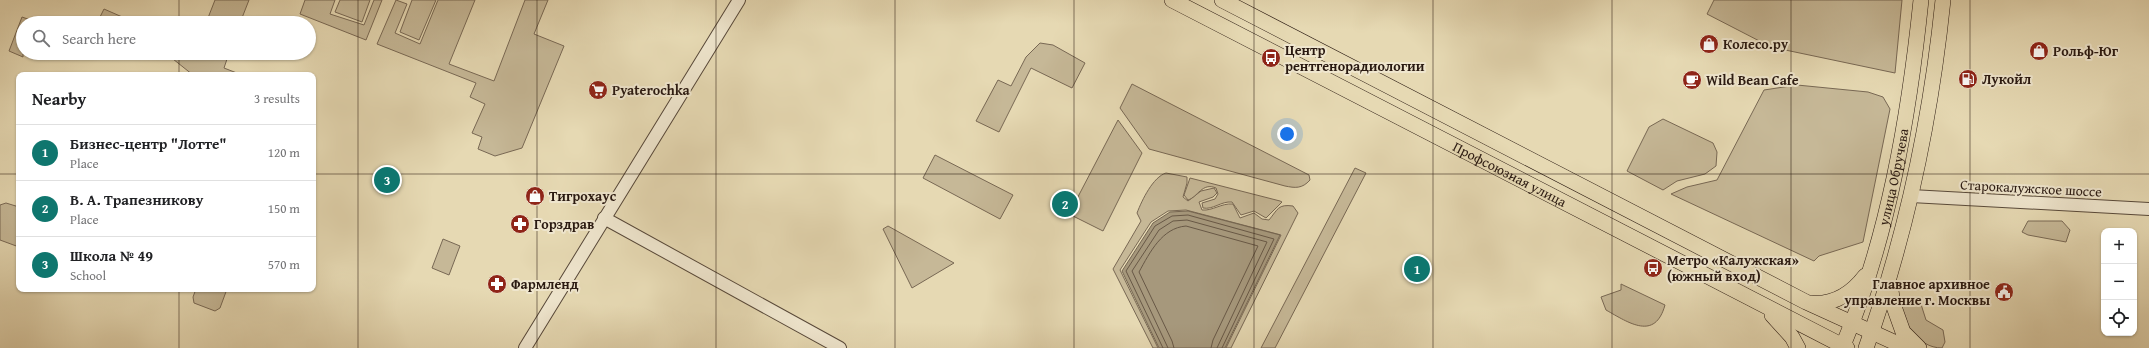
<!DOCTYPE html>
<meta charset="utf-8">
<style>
body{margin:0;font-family:"Gentium Book Plus",serif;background:#f2f2f2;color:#202124}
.controls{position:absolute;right:12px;bottom:12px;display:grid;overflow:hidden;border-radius:8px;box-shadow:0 1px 3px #0004}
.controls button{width:36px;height:36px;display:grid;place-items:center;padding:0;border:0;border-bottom:1px solid #e0e0e0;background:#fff;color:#202124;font:20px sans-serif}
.you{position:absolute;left:1287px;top:134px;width:14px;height:14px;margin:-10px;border:3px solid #fff;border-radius:50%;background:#1a73e8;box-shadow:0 0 0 6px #1a73e833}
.badge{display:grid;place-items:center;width:26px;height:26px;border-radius:50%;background:#0f766e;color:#fff;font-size:13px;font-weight:700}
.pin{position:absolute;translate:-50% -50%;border:2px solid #fff;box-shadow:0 1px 4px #0006}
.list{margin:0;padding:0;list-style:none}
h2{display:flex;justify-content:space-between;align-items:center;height:52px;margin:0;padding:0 16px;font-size:17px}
h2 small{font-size:13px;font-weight:400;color:#757577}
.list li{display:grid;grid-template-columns:26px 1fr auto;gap:12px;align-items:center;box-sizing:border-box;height:56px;padding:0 16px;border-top:1px solid #e0e0e0}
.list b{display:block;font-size:15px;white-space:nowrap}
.list p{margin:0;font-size:13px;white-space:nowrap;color:#757577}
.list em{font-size:13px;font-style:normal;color:#757577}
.icon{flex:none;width:22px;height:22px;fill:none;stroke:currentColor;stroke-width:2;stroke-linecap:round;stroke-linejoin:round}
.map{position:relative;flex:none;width:2149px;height:348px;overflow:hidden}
.search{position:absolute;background:#fff;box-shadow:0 1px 3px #0004;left:16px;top:16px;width:300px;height:44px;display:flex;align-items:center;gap:10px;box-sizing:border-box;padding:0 14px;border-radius:22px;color:#757577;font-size:15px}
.panel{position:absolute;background:#fff;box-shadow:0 1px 3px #0004;left:16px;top:72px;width:300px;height:220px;border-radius:8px}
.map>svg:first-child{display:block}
.green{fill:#c6b897;stroke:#786854}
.water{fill:#a6987c;stroke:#746551}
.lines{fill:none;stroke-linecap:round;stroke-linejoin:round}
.shore{stroke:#685846;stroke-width:1}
.minor-casing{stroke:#58493a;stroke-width:14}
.major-casing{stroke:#291911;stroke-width:16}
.minor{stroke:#efe6ce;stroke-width:12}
.major{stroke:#e6d9b3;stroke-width:15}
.grid{fill:none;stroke:#291911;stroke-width:1;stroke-opacity:0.55}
.labels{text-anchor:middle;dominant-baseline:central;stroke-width:4;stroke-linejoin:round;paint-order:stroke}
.poi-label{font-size:14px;font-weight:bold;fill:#291911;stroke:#efe6ce;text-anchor:start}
.street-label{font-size:14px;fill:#291911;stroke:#efe6ce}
</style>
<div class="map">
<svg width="2149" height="348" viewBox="0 0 2149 348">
<rect width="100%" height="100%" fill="#e6d9b3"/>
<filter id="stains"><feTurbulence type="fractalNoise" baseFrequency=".005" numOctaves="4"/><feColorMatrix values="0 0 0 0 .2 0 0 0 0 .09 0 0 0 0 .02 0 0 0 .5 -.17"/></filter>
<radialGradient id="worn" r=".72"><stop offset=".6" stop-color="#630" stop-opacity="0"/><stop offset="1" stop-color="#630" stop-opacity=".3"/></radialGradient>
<g class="green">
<path d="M215 0H249L240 23H206Z"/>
<path d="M305 0H335L330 14 364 25 374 0H382L366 40 300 14Z"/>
<path d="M340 0H370L362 22 335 12Z"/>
<path d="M396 0 407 4 395 33 420 44 438 0H475L449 64 494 81 525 0H548L534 34 564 46 522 148 495 156 478 149 482 137 472 133 485 104 470 97 476 83 377 44Z"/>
<path d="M412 0H436L419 40 400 32Z"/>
<path d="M1714 0H1902L1895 73 1771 47 1707 14Z"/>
<path d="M104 9 136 23H103L98 21Z"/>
<path d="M22 17 36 22 23 23V57L9 51Z"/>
<path d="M1040 43 1053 45 1085 63 1072 88 1031 68 999 132 976 121 998 80 1011 86 1026 57Z"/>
<path d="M161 53H229L224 68 242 75H193L173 59Z"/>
<path d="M1132 84 1309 175 1310 180C1302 189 1295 188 1285 186L1149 149 1120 108Z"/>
<path d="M1797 85 1868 92 1883 97 1890 109 1863 242 1819 256 1814 261 1671 194 1687 187 1717 180 1764 90Z"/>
<path d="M1663 119 1713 143 1717 152 1716 166 1705 174 1677 181 1663 190 1627 171 1649 127Z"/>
<path d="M1118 120 1142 153 1103 231 1069 214Z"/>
<path d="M935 155 1013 195 1000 219 923 178Z"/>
<path d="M1355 168 1366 173 1275 348H1261Z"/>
<path d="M1166 173 1187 177V183L1183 197 1188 201 1201 191 1214 188 1217 193 1213 197 1199 202 1202 210C1213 211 1221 203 1233 204L1240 218 1254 213 1262 219 1269 220C1278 209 1278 204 1293 206L1298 213 1231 348H1226L1281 235 1186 210 1168 211 1151 222 1120 270 1158 348H1153L1113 269 1141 221 1137 213C1142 200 1153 177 1166 173Z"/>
<path d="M1190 178 1280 201 1282 202 1266 218 1254 211 1241 215 1232 202C1221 201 1213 210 1203 208L1202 203 1215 199 1218 194 1216 188C1202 182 1198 197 1188 200L1184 195Z"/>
<path d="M6 203 19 207V247L0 240V205Z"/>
<path d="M2028 221H2062L2070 230 2066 242 2028 235 2022 232Z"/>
<path d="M888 226 954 263 912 288 883 229Z"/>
<path d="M443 239 460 246 449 275 432 268Z"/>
<path d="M1621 284 1665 305C1655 341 1629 323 1606 310L1601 297 1621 290Z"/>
<path d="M196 289H227L220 308 215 311 194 303 193 297Z"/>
<path d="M1900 298H1919L1926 320 1943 330 1945 342 1942 348C1917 348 1901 320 1900 298Z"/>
</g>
<path class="water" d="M1188 211 1280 235 1225 348H1159L1122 271 1153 223 1170 212Z"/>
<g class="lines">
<g class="shore">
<path d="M1163 348 1126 271 1155 226 1172 216 1188 215 1274 239 1222 348"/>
<path d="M1168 348 1132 271 1159 230 1173 221 1187 220 1267 242 1217 348"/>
<path d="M1174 348 1172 341 1139 272C1150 252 1162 228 1186 226L1258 246 1213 340 1211 348"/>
</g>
<g class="minor-casing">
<g id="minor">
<path d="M1911 196 2149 209"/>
<path d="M604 218 840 348"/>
<path d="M525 348 739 0"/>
</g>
</g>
<g class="major-casing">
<g id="major">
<path id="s1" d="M1172 0 1847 348"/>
<path d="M1222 0 1806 302 1907 348"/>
<path d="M1890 284 1893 304 1903 332 1919 348"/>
<path d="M1811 303C1834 305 1852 293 1865 276"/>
<path d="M1772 315 1792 337 1798 348"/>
<path id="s2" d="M1842 348C1888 239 1909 117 1921 0"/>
<path d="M1866 348C1906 236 1931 118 1943 0"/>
</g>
</g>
<use href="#minor" class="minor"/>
<use href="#major" class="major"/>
</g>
<path class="grid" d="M179 0V23M358 0V348M537 0V348M716 0V348M895 0V348M1074 0V348M1254 0V348M1433 0V348M1612 0V348M1791 0V348M1970 0V348M179 53V75M0 174H19M313 174H2149M179 289V348"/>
<defs>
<g id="shop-disc" transform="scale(1)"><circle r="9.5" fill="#8f2418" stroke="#efe6ce"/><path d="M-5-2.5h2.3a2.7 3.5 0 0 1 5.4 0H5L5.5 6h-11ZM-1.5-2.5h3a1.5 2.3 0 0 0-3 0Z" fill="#fff"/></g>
<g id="bus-disc" transform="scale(1)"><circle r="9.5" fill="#8f2418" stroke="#efe6ce"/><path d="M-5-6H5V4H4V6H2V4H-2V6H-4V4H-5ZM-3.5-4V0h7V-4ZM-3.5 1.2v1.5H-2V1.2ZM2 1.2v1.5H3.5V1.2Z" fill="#fff"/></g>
<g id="fuel-disc" transform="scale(1)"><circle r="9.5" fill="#8f2418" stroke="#efe6ce"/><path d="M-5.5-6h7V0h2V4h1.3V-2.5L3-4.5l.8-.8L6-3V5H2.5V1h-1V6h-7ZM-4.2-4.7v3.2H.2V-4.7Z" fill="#fff"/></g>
<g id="cafe-disc" transform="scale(1)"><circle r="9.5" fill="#8f2418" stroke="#efe6ce"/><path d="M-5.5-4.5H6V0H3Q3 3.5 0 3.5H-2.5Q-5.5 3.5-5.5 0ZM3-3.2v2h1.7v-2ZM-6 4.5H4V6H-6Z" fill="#fff"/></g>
<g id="supermarket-disc" transform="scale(1)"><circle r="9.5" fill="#8f2418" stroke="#efe6ce"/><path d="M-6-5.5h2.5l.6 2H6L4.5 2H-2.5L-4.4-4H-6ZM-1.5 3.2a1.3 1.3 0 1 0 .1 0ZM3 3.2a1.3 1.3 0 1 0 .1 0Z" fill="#fff"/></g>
<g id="pharmacy-disc" transform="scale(1)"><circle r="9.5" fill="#8f2418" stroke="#efe6ce"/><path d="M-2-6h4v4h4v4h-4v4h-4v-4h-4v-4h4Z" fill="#fff"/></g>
<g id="civic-disc" transform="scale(1)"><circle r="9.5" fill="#8f2418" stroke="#efe6ce"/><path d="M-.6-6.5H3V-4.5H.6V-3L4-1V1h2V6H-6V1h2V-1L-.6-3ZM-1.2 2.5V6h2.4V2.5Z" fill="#fff"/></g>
</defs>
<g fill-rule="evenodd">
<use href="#shop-disc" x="1709" y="44"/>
<use href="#shop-disc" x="2039" y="51"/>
<use href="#bus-disc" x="1271" y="58"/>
<use href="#fuel-disc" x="1968" y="79"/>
<use href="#cafe-disc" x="1692" y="80"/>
<use href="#supermarket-disc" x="598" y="90"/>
<use href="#shop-disc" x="535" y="196"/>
<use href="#pharmacy-disc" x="520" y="224"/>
<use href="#bus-disc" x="1653" y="268"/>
<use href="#pharmacy-disc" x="497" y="284"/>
<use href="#civic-disc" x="2004" y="292"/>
</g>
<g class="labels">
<g class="poi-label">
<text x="1723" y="44">Колесо.ру</text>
<text x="1285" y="50">Центр<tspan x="1285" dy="16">рентгенорадиологии</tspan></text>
<text x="2053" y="51">Рольф-Юг</text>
<text x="1982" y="79">Лукойл</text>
<text x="1706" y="80">Wild Bean Cafe</text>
<text x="612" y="90">Pyaterochka</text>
<text x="549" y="196">Тигрохаус</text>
<text x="534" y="224">Горздрав</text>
<text x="1667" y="260">Метро «Калужская»<tspan x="1667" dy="16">(южный вход)</tspan></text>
<text x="511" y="284">Фармленд</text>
<text x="1990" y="284" text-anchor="end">Главное архивное<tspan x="1990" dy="16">управление г. Москвы</tspan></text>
</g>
<g class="street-label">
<text stroke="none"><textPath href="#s1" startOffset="380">Профсоюзная улица</textPath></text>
<text stroke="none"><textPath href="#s2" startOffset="179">улица Обручева</textPath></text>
<text transform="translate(2031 188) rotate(3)">Старокалужское шоссе</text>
</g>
</g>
<rect width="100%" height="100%" filter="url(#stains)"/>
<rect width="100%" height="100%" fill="url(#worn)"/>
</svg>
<div class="controls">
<button>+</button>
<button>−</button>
<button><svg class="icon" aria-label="locate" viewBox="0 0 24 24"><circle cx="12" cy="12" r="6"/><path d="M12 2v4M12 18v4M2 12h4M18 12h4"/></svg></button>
</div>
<div class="you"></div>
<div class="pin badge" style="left:1417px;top:269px">1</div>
<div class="pin badge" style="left:1065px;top:204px">2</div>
<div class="pin badge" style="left:387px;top:180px">3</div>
<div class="search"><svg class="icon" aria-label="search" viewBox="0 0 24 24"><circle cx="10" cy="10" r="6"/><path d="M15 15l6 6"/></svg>Search here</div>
<section class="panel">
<h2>Nearby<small>3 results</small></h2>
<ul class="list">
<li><span class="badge">1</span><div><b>Бизнес-центр &quot;Лотте&quot;</b><p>Place</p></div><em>120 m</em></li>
<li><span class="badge">2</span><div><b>В. А. Трапезникову</b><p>Place</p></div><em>150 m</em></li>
<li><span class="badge">3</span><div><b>Школа № 49</b><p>School</p></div><em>570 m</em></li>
</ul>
</section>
</div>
